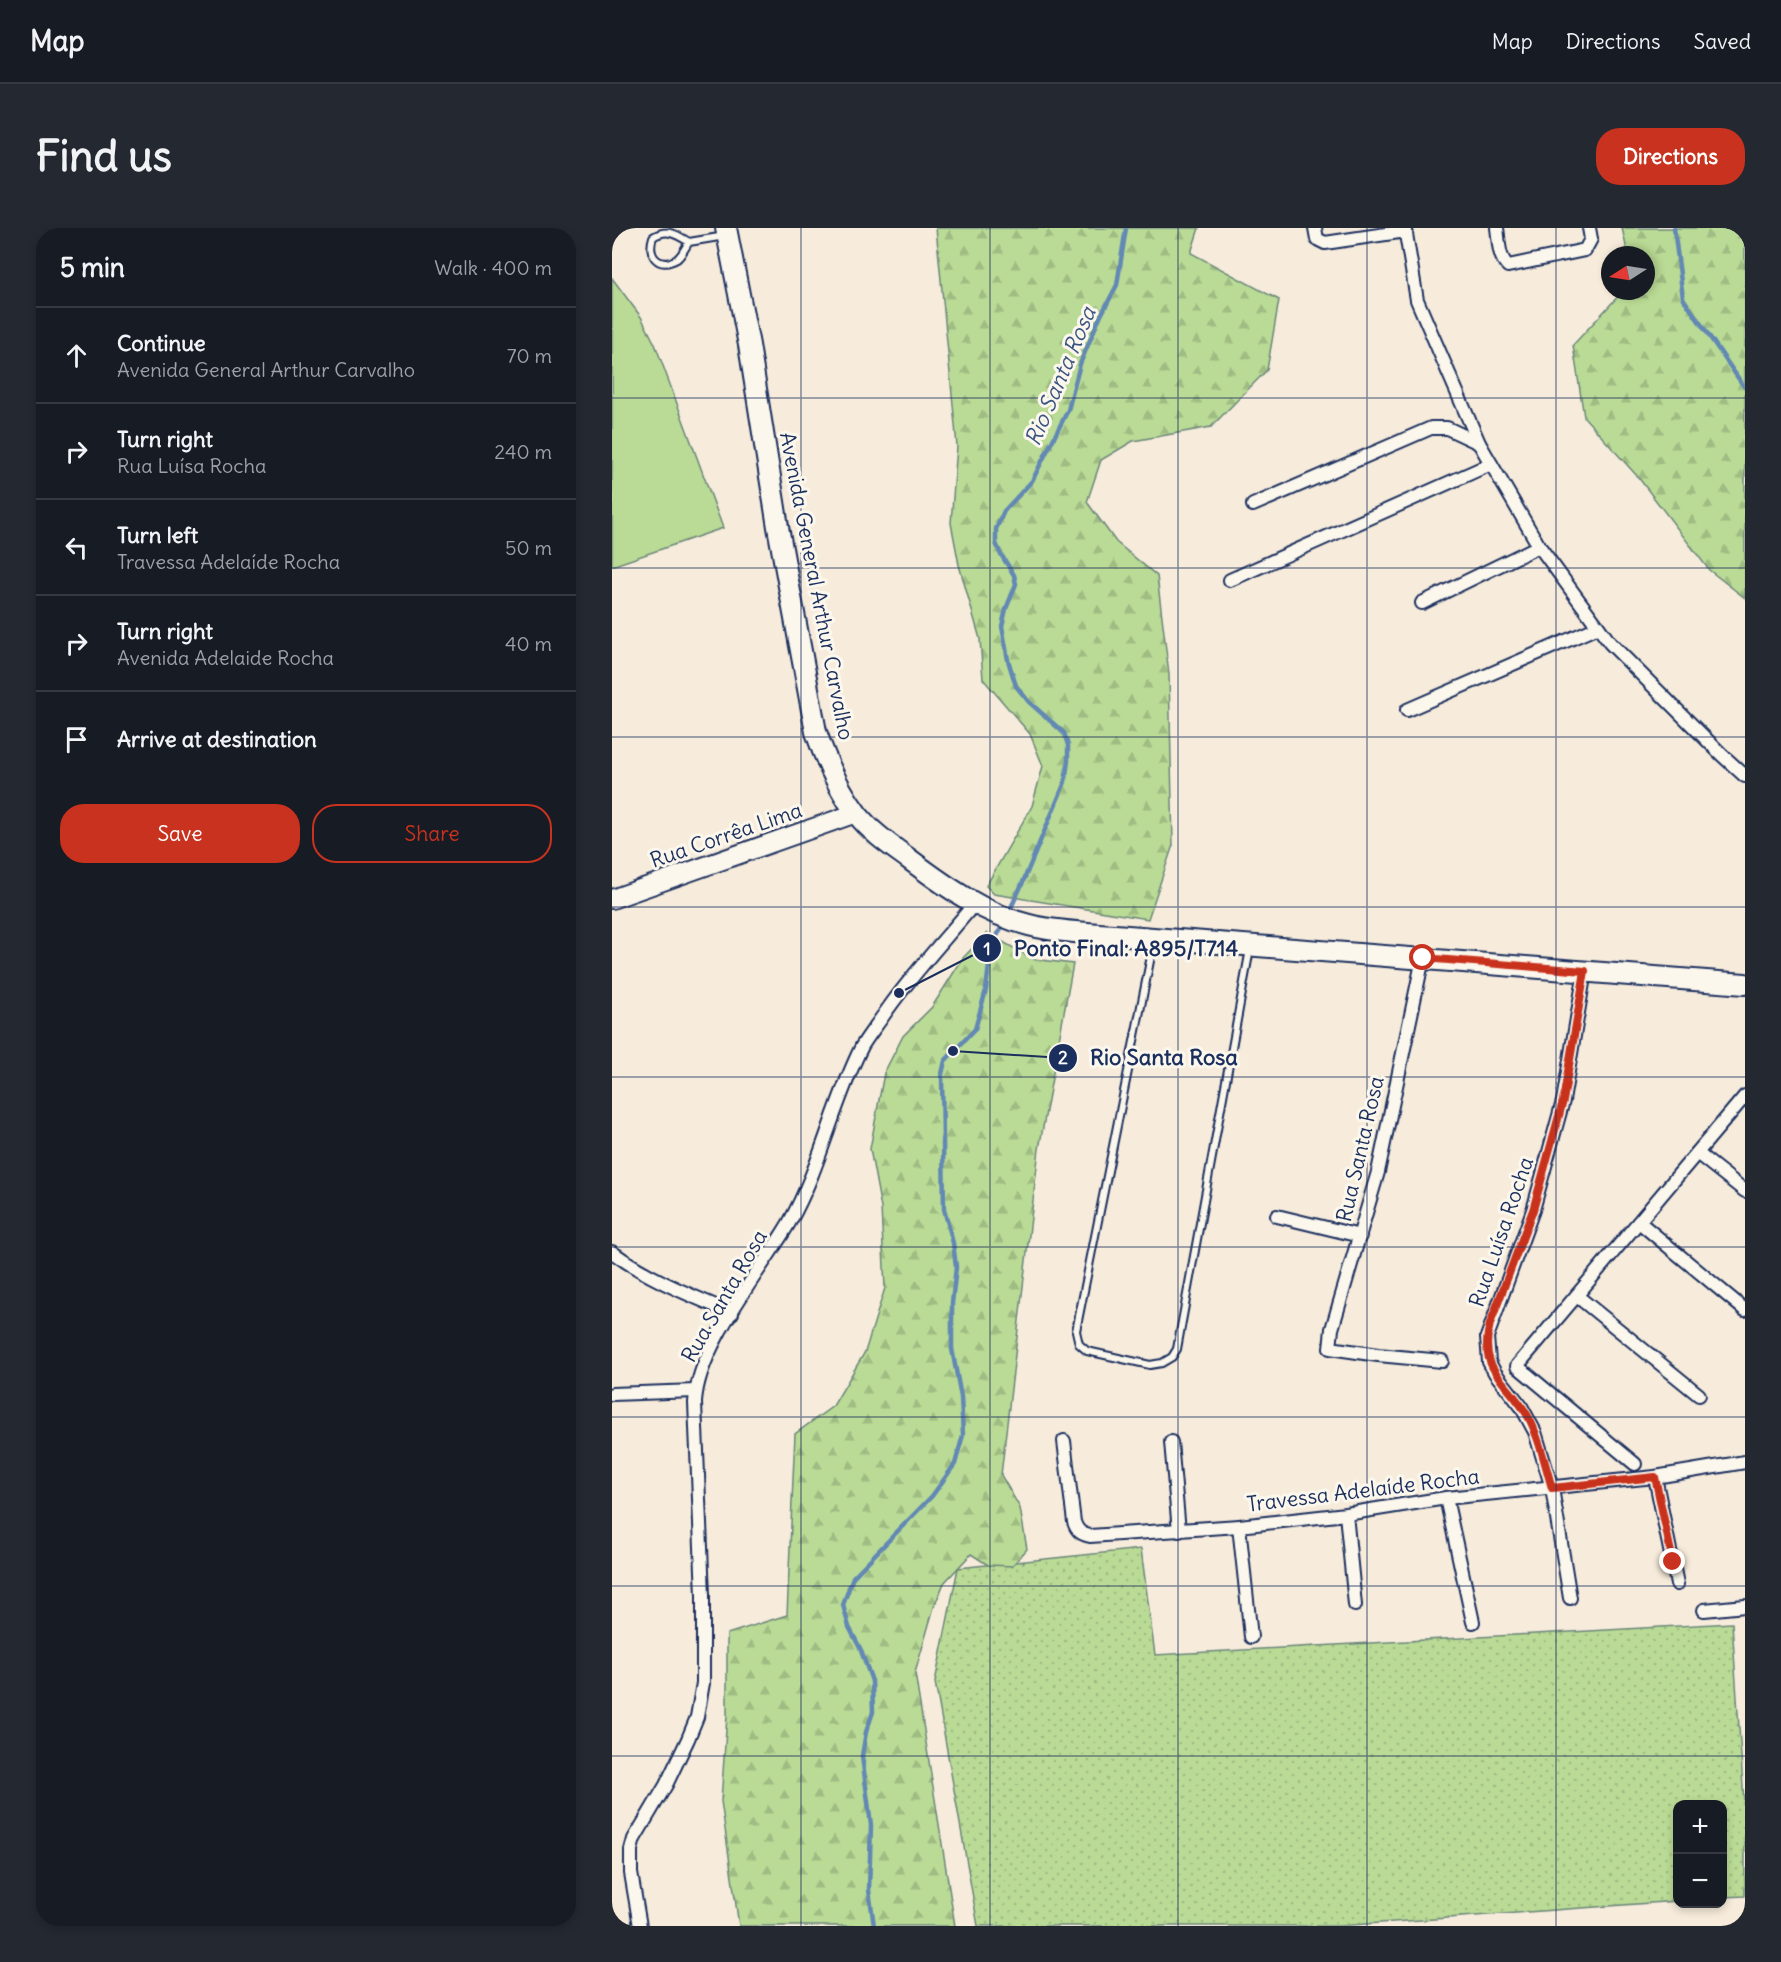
<!DOCTYPE html>
<meta charset="utf-8">
<style>
body{margin:0;font-family:Delius,sans-serif;background:#242831;color:#f1f3f6}
.controls{position:absolute;right:18px;bottom:18px;display:grid;overflow:hidden;border-radius:12px;box-shadow:0 3px 9px #0003}
.controls button{width:54px;height:54px;display:grid;place-items:center;padding:0;border:0;border-bottom:2px solid #363941;background:#171b24;color:#f1f3f6;font:30px sans-serif}
.compass{position:absolute;left:989px;top:18px;width:54px;height:54px;border-radius:50%;background:#171b24;box-shadow:0 3px 9px #0003;rotate:258deg}
.stop{position:absolute;width:18px;height:18px;margin:-14px;border:4px solid #c8321e;border-radius:50%;background:#fff}
.stop.end{background:#c8321e;border-color:#fff;box-shadow:0 2px 6px #0008}
.list{margin:0;padding:0;list-style:none}
h2{display:flex;justify-content:space-between;align-items:center;height:78px;margin:0;padding:0 24px;font-size:26px}
h2 small{font-size:20px;font-weight:400;color:#9ea1a6}
.list li{display:grid;grid-template-columns:39px 1fr auto;gap:18px;align-items:center;box-sizing:border-box;height:96px;padding:0 24px;border-top:2px solid #363941}
.list b{display:block;font-size:22px;white-space:nowrap}
.list p{margin:0;font-size:20px;white-space:nowrap;color:#9ea1a6}
.list em{font-size:20px;font-style:normal;color:#9ea1a6}
.actions{display:flex;gap:12px;padding:18px 24px}
.actions a{flex:1;padding:14px 0;border:2px solid #c8321e;border-radius:24px;text-align:center;font-size:21px;color:#c8321e}
.actions .main{background:#c8321e;color:#fff}
.icon{flex:none;width:33px;height:33px;fill:none;stroke:currentColor;stroke-width:2;stroke-linecap:round;stroke-linejoin:round}
.map{position:relative;flex:none;width:1133px;height:1698px;overflow:hidden;border-radius:24px}
header{display:flex;align-items:center;gap:36px;box-sizing:border-box;height:84px;padding:0 30px;background:#171b24;border-bottom:2px solid #363941}
header strong{font-size:28px}
nav{display:flex;gap:33px;margin-inline-start:auto;font-size:21px}
.intro{display:flex;align-items:center;justify-content:space-between;box-sizing:border-box;height:144px;padding:0 36px}
h1{margin:0;font-size:42px}
.button{padding:15px 27px;border-radius:24px;background:#c8321e;color:#fff;font-size:21px;font-weight:700}
main{display:flex;gap:36px;padding:0 36px}
aside{flex:1;background:#171b24;border-radius:24px;box-shadow:0 3px 9px #0003}
.map>svg:first-child{display:block}
.grass{fill:url(#grass-dots);stroke:#6a857a;stroke-width:1.5}
.forest{fill:url(#forest-firs);stroke:#6a857a;stroke-width:1.5}
.pitch{fill:#badb95;stroke:#6a857a;stroke-width:1.5}
.lines{fill:none;stroke-linecap:round;stroke-linejoin:round}
.stream{stroke:#6288b4;stroke-width:4.5}
.lane-casing{stroke:#1b2f5e;stroke-width:10}
.street-casing{stroke:#1b2f5e;stroke-width:16}
.secondary-casing{stroke:#1b2f5e;stroke-width:22}
.primary-casing{stroke:#1b2f5e;stroke-width:24}
.lane{stroke:#fbf7ec;stroke-width:6}
.street{stroke:#fbf7ec;stroke-width:12}
.secondary{stroke:#fbf7ec;stroke-width:18}
.primary{stroke:#fbf7ec;stroke-width:20}
.route{stroke:#c8321e;stroke-width:8}
.grid{fill:none;stroke:#1b2f5e;stroke-width:1.5;stroke-opacity:0.55}
.labels{text-anchor:middle;dominant-baseline:central;stroke-width:6;stroke-linejoin:round;paint-order:stroke}
.street-label{font-size:21px;fill:#1b2f5e;stroke:#fbf7ec}
.water-label{font-size:22px;font-style:italic;fill:#395482;stroke:#fbf7ec}
.leader{fill:none;stroke:#1b2f5e;stroke-width:2}
.callout-dot{fill:#1b2f5e;stroke:#fbf7ec;stroke-width:2}
.mark-label{font-size:18px;text-anchor:middle;font-weight:bold;fill:#fff}
.callout-label{font-size:22px;text-anchor:middle;font-weight:bold;fill:#1b2f5e;stroke:#fbf7ec;stroke-width:6;stroke-linejoin:round;paint-order:stroke}
</style>
<header>
<strong>Map</strong>
<nav><a>Map</a><a>Directions</a><a>Saved</a></nav>
</header>
<div class="intro"><h1>Find us</h1><a class="button">Directions</a></div>
<main>
<aside>
<h2>5 min<small>Walk · 400 m</small></h2>
<ul class="list">
<li><svg class="icon" aria-label="ahead" viewBox="0 0 24 24"><path d="M12 20V5M6 11l6-6 6 6"/></svg><div><b>Continue</b><p>Avenida General Arthur Carvalho</p></div><em>70 m</em></li>
<li><svg class="icon" aria-label="right" viewBox="0 0 24 24"><path d="M7 20v-9h11M14 6l5 5-5 5"/></svg><div><b>Turn right</b><p>Rua Luísa Rocha</p></div><em>240 m</em></li>
<li><svg class="icon" aria-label="left" viewBox="0 0 24 24"><path d="M17 20v-9H6M10 6l-5 5 5 5"/></svg><div><b>Turn left</b><p>Travessa Adelaíde Rocha</p></div><em>50 m</em></li>
<li><svg class="icon" aria-label="right" viewBox="0 0 24 24"><path d="M7 20v-9h11M14 6l5 5-5 5"/></svg><div><b>Turn right</b><p>Avenida Adelaide Rocha</p></div><em>40 m</em></li>
<li><svg class="icon" aria-label="arrive" viewBox="0 0 24 24"><path d="M6 21V4h12l-3 4 3 4H6"/></svg><div><b>Arrive at destination</b></div></li>
</ul>
<div class="actions"><a class="main">Save</a><a>Share</a></div>
</aside>
<div class="map">
<svg width="1133" height="1698" viewBox="0 0 1133 1698">
<defs>
<pattern id="grass-dots" width="8" height="8" patternUnits="userSpaceOnUse" patternTransform="scale(1.5)"><rect width="8" height="8" fill="#badb95"/><path d="M2 2h.1M6 6h.1" fill="none" stroke="#9fbc83" stroke-width="1.8" stroke-linecap="round"/></pattern>
<pattern id="forest-firs" width="22" height="20" patternUnits="userSpaceOnUse" patternTransform="scale(1.5)"><rect width="22" height="20" fill="#badb95"/><path d="M5 1l3.5 6h-7zM16 11l3.5 6h-7z" fill="#9fbc83"/></pattern>
</defs>
<rect width="100%" height="100%" fill="#f7ecdb"/>
<filter id="ink" filterUnits="userSpaceOnUse"><feTurbulence type="fractalNoise" baseFrequency=".0167" numOctaves="2"/><feDisplacementMap in="SourceGraphic" scale="12" xChannelSelector="R" yChannelSelector="G"/><feConvolveMatrix kernelMatrix="1 2 1 2 8 2 1 2 1" color-interpolation-filters="sRGB"/></filter>
<g filter="url(#ink)">
<path class="grass" d="M529 1321 543 1427 1120 1395 1133 1589V1668L1111 1669 1110 1576H1066L1065 1673 727 1698H366L323 1454 346 1340Z"/>
<g class="forest">
<path d="M324 0H587L579 25 667 72 655 142 599 199 521 213 489 232 475 274 504 314 545 348 557 446 561 617 536 691 382 666 374 658 420 578 431 538 418 506 371 451 368 411 347 337 339 295 345 218Z"/>
<path d="M1010 0H1133V370L1097 342 1026 249 972 189 961 117 1011 63H1034V27H1016Z"/>
<path d="M375 705 421 731 461 736 427 921 389 1247 408 1280 415 1321 400 1338 376 1337 359 1326 332 1355 322 1379 303 1445 343 1698H127L109 1573 115 1488V1406L175 1387 183 1206 221 1178 253 1124 273 1060 269 980 258 921 272 845 291 808 320 779 351 730Z"/>
</g>
<path class="pitch" d="M0 50 29 89 43 116 111 300 0 338Z"/>
<g class="lines">
<g class="stream">
<path d="M1062 0 1071 70 1133 160"/>
<path d="M396 686 411 654 453 554 456 533V517L452 505 417 474 404 458 396 432 390 398 394 381 404 356 402 347 388 325 384 315V301L392 283 420 253 456 182 468 136 486 93 505 57 514 0"/>
<path d="M262 1698 257 1662 259 1597 250 1528 254 1504 261 1484 260 1453 248 1420 237 1399 231 1377 241 1349 320 1268 343 1236 351 1207 349 1169 340 1121V1075L344 1039 341 1015 332 981 330 846 333 833 363 801 374 762 379 720 392 694"/>
</g>
<g class="lane-casing">
<g id="lane">
<path d="M77 14C73 20 70 27 65 31 46 42 35 27 41 9 55 0 64 6 77 14L113 8"/>
<path d="M542 713 464 1103 467 1116 475 1123 538 1137 550 1135 560 1129 565 1121 638 721"/>
</g>
</g>
<g class="street-casing">
<g id="street">
<path d="M703 0 705 11 713 15 794 3"/>
<path d="M793 0 805 72 867 215 927 318 998 415 1110 527 1133 548"/>
<path d="M885 0C887 12 886 29 896 38L973 22 979 11 977 0"/>
<path d="M641 277 819 200H835L867 215"/>
<path d="M618 352 879 236"/>
<path d="M810 375 927 318"/>
<path d="M795 482 986 399"/>
<path d="M811 730 766 944 720 1101 718 1120 766 1127 830 1133"/>
<path d="M1085 925 1133 963"/>
<path d="M665 988 748 1008"/>
<path d="M1027 994 1133 1082"/>
<path d="M0 1024C37 1051 78 1067 120 1085"/>
<path d="M965 1068 1087 1167"/>
<path d="M0 1166 84 1163"/>
<path d="M452 1213 462 1294C465 1303 469 1306 478 1308L627 1298 734 1286 834 1270 1043 1249 1133 1234"/>
<path d="M559 1214 567 1303"/>
<path d="M1023 1236 905 1138 1133 868"/>
<path d="M1043 1249 1065 1356"/>
<path d="M834 1270 861 1394"/>
<path d="M734 1286 743 1377"/>
<path d="M627 1298 639 1409"/>
<path d="M958 1370 940 1260 923 1204 909 1178 883 1145 877 1134 875 1109 921 982 951 873 973 743"/>
<path d="M1092 1382 1133 1378"/>
<path d="M28 1698 19 1645V1622L22 1611 54 1557 76 1511 85 1489 91 1455V1367L83 1175C85 1119 149 1043 177 995 209 939 221 875 250 818 256 808 264 798 271 788 298 748 332 713 363 675"/>
</g>
</g>
<g class="secondary-casing">
<path id="secondary" d="M0 671 244 585"/>
</g>
<g class="primary-casing">
<path id="primary" d="M114 0 137 117 166 299 204 504C214 533 226 561 245 586 259 604 278 617 297 631 333 658 372 686 417 697 445 704 475 705 503 707L1133 756"/>
</g>
<use href="#lane" class="lane"/>
<use href="#street" class="street"/>
<use href="#secondary" class="secondary"/>
<use href="#primary" class="primary"/>
</g>
</g>
<g class="lines" filter="url(#ink)">
<path class="route" d="M811 730 973 743 951 873 921 982 878 1096C865 1144 897 1153 917 1190 928 1211 933 1237 940 1260L1043 1249 1061 1334"/>
</g>
<path class="grid" d="M189 0V1698M378 0V1698M566 0V1698M755 0V1698M944 0V1698M0 170H1133M0 340H1133M0 509H1133M0 679H1133M0 849H1133M0 1019H1133M0 1189H1133M0 1358H1133M0 1528H1133"/>
<g class="labels">
<g class="street-label">
<text transform="translate(205 358) rotate(79)">Avenida General Arthur Carvalho</text>
<text transform="translate(114 607) rotate(-19)">Rua Corrêa Lima</text>
<text transform="translate(748 921) rotate(-77)">Rua Santa Rosa</text>
<text transform="translate(889 1004) rotate(-71)">Rua Luísa Rocha</text>
<text transform="translate(112 1068) rotate(-60)">Rua Santa Rosa</text>
<text transform="translate(751 1262) rotate(-7)">Travessa Adelaíde Rocha</text>
</g>
<g class="water-label">
<text transform="translate(448 148) rotate(-67)">Rio Santa Rosa</text>
</g>
</g>
<path class="leader" d="M287 765L375 720M341 823L451 830"/>
<g class="callout-dot">
<circle cx="287" cy="765" r="6"/>
<circle cx="341" cy="823" r="6"/>
<circle cx="375" cy="720" r="15"/>
<circle cx="451" cy="830" r="15"/>
</g>
<g class="mark-label">
<text x="375" y="727">1</text>
<text x="451" y="836">2</text>
</g>
<g class="callout-label">
<text x="514" y="728">Ponto Final: A895/T714</text>
<text x="552" y="837">Rio Santa Rosa</text>
</g>
</svg>
<div class="controls">
<button>+</button>
<button>−</button>
</div>
<svg class="compass" viewBox="-18 -18 36 36"><path d="M0-13l5 13h-10z" fill="#e53935"/><path d="M0 13l5-13h-10z" fill="#9ea1a6"/></svg>
<div class="stop" style="left:811px;top:730px"></div>
<div class="stop end" style="left:1061px;top:1334px"></div>
</div>
</main>
